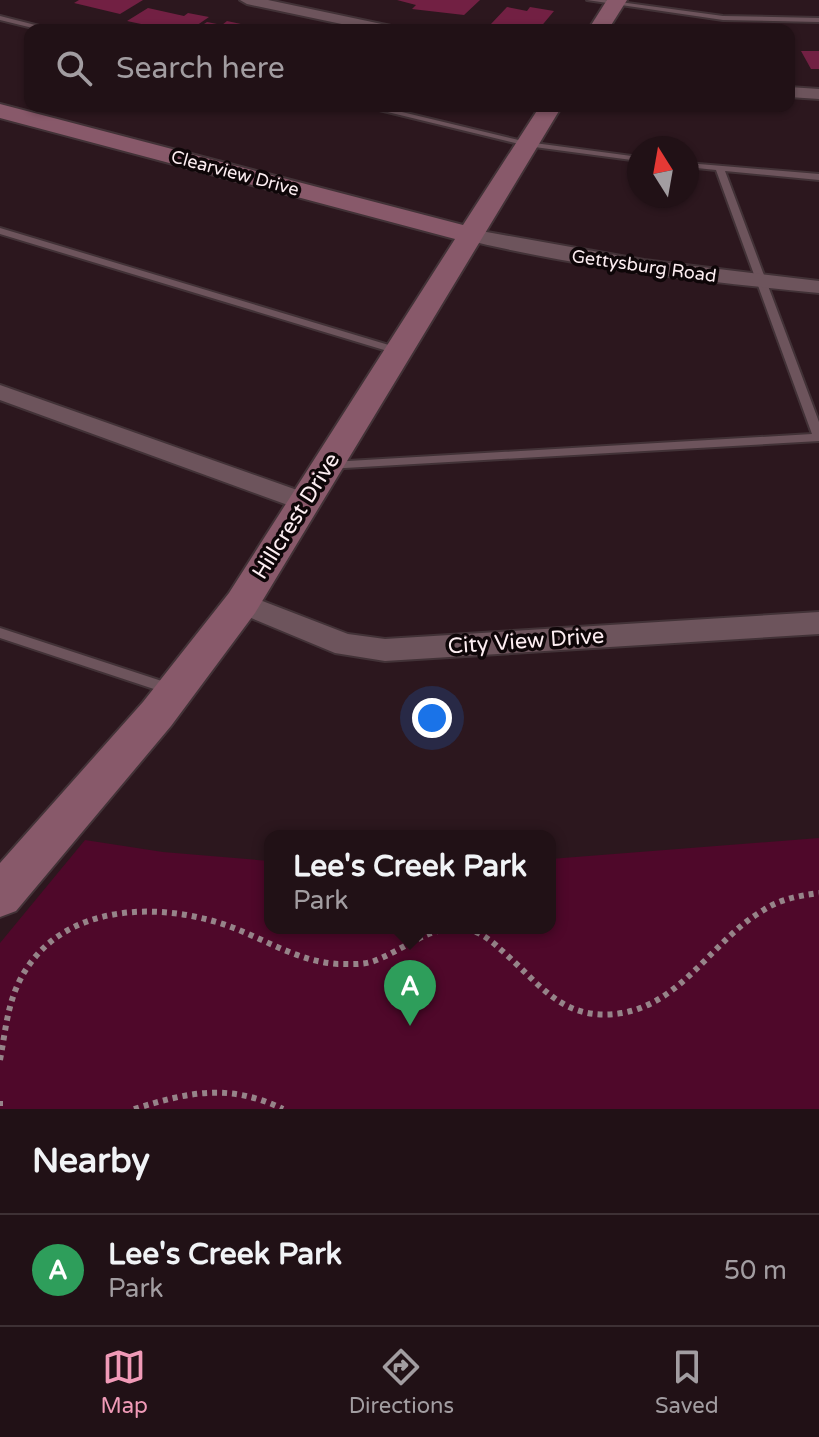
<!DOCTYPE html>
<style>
body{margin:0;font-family:"Varela Round",sans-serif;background:#291a1f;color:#f1f3f6}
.compass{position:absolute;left:627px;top:136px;width:72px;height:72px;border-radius:50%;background:#211116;box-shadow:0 2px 6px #0004;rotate:349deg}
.you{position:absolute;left:432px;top:718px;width:28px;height:28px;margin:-20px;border:6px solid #fff;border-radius:50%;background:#1a73e8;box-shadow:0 0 0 12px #1a73e833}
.badge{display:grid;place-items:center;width:52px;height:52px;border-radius:50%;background:#f09ab7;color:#fff;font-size:26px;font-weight:700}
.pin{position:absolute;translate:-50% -66px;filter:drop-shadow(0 2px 4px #0008)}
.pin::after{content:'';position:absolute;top:42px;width:28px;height:24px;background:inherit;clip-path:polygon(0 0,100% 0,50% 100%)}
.popup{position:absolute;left:264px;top:830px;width:292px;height:104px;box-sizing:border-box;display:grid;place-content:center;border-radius:16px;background:#211116;filter:drop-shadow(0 2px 6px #0005);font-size:26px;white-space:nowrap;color:#a29da1}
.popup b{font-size:30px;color:#f1f3f6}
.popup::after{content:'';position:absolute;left:50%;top:100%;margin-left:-16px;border:16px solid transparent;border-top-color:#211116}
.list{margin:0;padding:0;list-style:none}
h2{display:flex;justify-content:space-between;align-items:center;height:104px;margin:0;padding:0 32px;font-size:34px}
h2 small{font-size:26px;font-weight:400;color:#a29da1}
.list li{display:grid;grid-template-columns:52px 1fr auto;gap:24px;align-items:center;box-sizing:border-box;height:112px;padding:0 32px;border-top:2px solid #3e3135}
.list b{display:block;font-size:30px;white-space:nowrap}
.list p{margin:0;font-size:26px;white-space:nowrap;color:#a29da1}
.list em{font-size:26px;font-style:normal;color:#a29da1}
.icon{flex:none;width:44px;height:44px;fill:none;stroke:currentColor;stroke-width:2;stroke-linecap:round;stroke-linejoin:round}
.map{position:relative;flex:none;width:819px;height:1109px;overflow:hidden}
.search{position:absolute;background:#211116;box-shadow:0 2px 6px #0004;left:24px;right:24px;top:24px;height:88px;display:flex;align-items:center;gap:20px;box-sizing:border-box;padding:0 28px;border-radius:16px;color:#a29da1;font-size:30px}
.sheet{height:216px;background:#211116}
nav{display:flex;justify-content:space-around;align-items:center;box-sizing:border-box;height:112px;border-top:2px solid #3e3135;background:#211116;font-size:22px;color:#a29da1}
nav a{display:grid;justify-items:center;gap:4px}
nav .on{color:#f09ab7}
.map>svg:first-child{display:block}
.green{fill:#4f082a}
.building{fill:#722043}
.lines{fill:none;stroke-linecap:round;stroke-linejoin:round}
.lane-casing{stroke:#423237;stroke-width:4}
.street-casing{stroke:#423237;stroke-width:4}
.secondary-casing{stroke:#423237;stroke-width:4}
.path{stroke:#968489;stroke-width:6;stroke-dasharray:5 5;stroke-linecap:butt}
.lane{fill:#6d545c;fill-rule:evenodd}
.street{fill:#6d545c;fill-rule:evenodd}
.secondary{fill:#88596a;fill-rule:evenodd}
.labels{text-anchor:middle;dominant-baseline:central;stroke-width:7;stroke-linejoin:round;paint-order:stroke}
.far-street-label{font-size:18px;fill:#fcedf1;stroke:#0e0608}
.street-label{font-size:22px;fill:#fcedf1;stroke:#0e0608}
</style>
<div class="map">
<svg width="819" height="1109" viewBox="0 0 819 1109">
<rect width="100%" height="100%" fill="#2c171e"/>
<path class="green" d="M819 838V1109H0V943L85 840 163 852 270 861V928H550V859Z"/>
<g class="building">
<path d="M79 0H143L120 14 74 3Z"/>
<path d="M397 0H480L464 15 412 9 416 5Z"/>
<path d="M507 7 527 11 530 7 554 11 539 29 491 24Z"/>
<path d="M148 8 184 16 188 13 209 17 190 30H169L127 21Z"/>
<path d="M227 21 264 29 263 30H195L207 22 222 25Z"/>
<path d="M801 51H819V69H811Z"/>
</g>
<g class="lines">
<g class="lane-casing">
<g id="lane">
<path d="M587 0H605L723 16 819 18V22L723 20Z"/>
<path d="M0 16 51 29 52 30H41L0 20Z"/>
<path d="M363 106H377L527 142 639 157V161L527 146Z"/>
<path d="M687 163 819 174V180L725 171 819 422V441L327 469 325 466 331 462 812 434 716 170 687 167Z"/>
<path d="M0 228 402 349 403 351 402 353H394L0 234Z"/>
<path d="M0 628 177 686 179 690 177 694 172 695 0 638Z"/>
</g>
</g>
<g class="street-casing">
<g id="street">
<path d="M240 0H268L391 26 398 30H370L247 4Z"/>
<path d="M789 87 819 89V99L789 97Z"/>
<path d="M470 229 644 260 819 281V293C700 281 579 268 463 239L460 235 463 231Z"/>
<path d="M0 385 314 496 317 502 314 508 305 511 296 508 0 400Z"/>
<path d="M242 593 348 634 385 639 819 612V634L385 661 335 653 232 610 228 603 232 596Z"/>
</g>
</g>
<g class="secondary-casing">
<g id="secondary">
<path d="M607 0H627L608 30H588Z"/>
<path d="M0 104 463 225 540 106H562L255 613 171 726 16 911 0 917V863L143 702 229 593 455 239 0 118Z"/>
</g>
</g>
<g class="path">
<path d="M0 1060C5 1034 7 1008 18 984 53 909 142 901 213 921 257 933 292 961 338 964 350 964 363 965 374 961 407 949 431 922 470 930 480 932 493 942 500 949 540 983 562 1023 622 1013 682 1003 713 940 762 911 780 899 798 896 819 893"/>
<path d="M0 1101V1109"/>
<path d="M134 1109C189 1092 229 1083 283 1109"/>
</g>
<use href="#lane" class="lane"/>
<use href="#street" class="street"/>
<use href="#secondary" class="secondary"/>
</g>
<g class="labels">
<g class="far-street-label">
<text transform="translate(235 173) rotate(15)">Clearview Drive</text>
<text transform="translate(644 266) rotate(8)">Gettysburg Road</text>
</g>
<g class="street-label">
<text transform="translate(296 516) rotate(-58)">Hillcrest Drive</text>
<text transform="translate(526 641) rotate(-4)">City View Drive</text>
</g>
</g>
</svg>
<svg class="compass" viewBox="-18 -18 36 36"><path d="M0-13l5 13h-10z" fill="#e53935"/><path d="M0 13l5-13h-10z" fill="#a29da1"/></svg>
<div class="you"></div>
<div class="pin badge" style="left:410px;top:1026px;background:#2e9e5b">A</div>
<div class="popup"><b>Lee's Creek Park</b>Park</div>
<div class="search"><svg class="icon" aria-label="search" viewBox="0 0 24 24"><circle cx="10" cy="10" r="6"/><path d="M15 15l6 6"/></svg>Search here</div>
</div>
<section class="sheet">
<h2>Nearby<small></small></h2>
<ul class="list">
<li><span class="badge" style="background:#2e9e5b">A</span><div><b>Lee's Creek Park</b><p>Park</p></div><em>50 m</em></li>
</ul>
</section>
<nav>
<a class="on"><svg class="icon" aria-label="map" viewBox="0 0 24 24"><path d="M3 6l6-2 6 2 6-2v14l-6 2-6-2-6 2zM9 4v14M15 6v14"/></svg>Map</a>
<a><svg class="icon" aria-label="directions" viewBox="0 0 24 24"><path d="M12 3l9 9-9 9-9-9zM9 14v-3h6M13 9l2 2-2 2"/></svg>Directions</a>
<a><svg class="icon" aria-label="saved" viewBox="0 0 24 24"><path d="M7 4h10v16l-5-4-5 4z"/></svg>Saved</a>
</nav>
